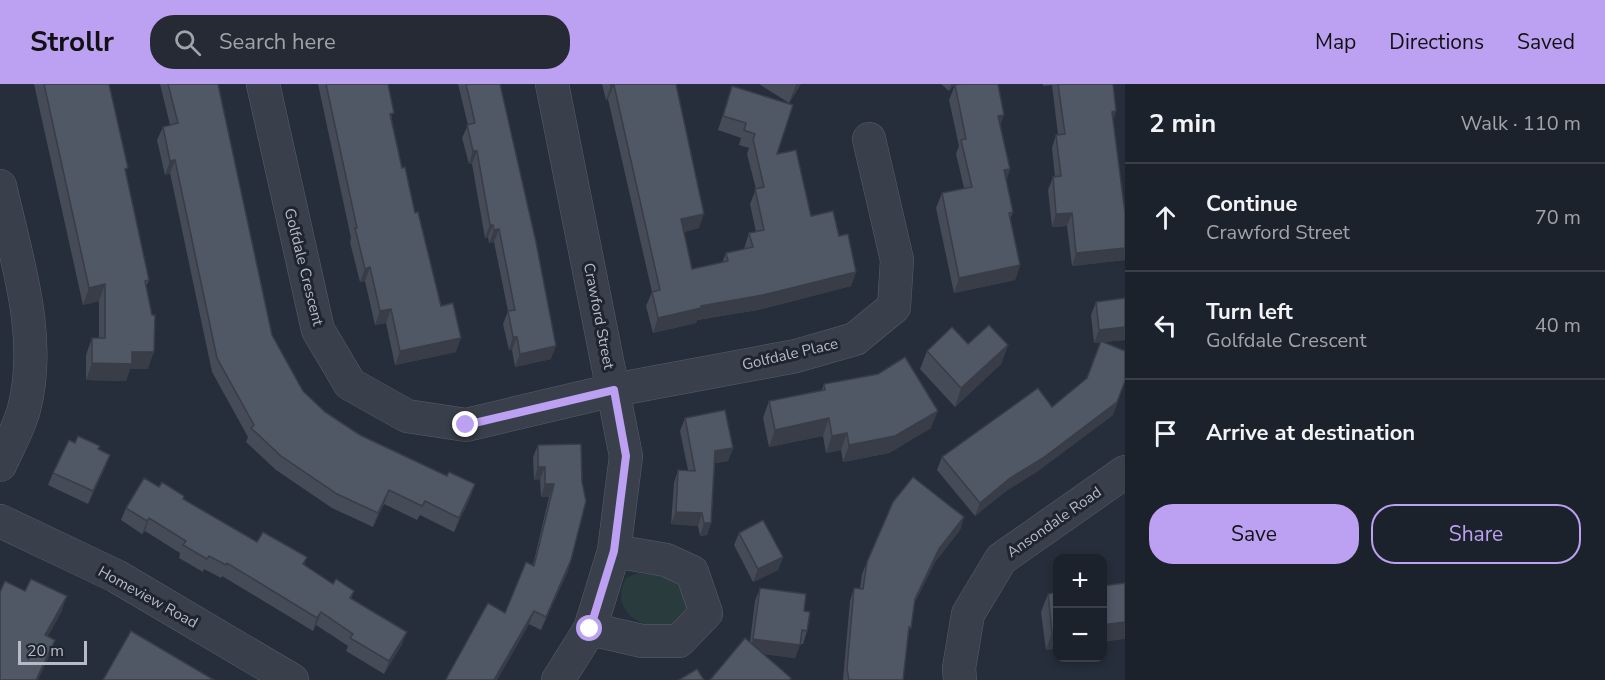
<!DOCTYPE html>
<meta charset="utf-8">
<style>
body{margin:0;font-family:"Nunito Sans",sans-serif;background:#252a34;color:#f1f3f6}
.controls{position:absolute;right:18px;bottom:18px;display:grid;overflow:hidden;border-radius:12px;box-shadow:0 3px 9px #0003}
.controls button{width:54px;height:54px;display:grid;place-items:center;padding:0;border:0;border-bottom:2px solid #3a3f48;background:#1c222c;color:#f1f3f6;font:30px sans-serif}
.scale{position:absolute;left:18px;bottom:15px;width:69px;box-sizing:border-box;padding-left:6px;border:3px solid #b6bbc6;border-top:0;font-size:16px;line-height:21px;white-space:nowrap;color:#b6bbc6;-webkit-text-stroke:4px #1f2530;paint-order:stroke}
.stop{position:absolute;width:18px;height:18px;margin:-14px;border:4px solid #bca0f2;border-radius:50%;background:#fff}
.stop.end{background:#bca0f2;border-color:#fff;box-shadow:0 2px 6px #0008}
.list{margin:0;padding:0;list-style:none}
h2{display:flex;justify-content:space-between;align-items:center;height:78px;margin:0;padding:0 24px;font-size:26px}
h2 small{font-size:20px;font-weight:400;color:#a0a4a9}
.list li{display:grid;grid-template-columns:39px 1fr auto;gap:18px;align-items:center;box-sizing:border-box;height:108px;padding:0 24px;border-top:2px solid #3a3f48}
.list b{display:block;font-size:22px;white-space:nowrap}
.list p{margin:0;font-size:20px;white-space:nowrap;color:#a0a4a9}
.list em{font-size:20px;font-style:normal;color:#a0a4a9}
.actions{display:flex;gap:12px;padding:18px 24px}
.actions a{flex:1;padding:14px 0;border:2px solid #bca0f2;border-radius:24px;text-align:center;font-size:21px;color:#bca0f2}
.actions .main{background:#bca0f2;color:#111}
.icon{flex:none;width:33px;height:33px;fill:none;stroke:currentColor;stroke-width:2;stroke-linecap:round;stroke-linejoin:round}
.map{position:relative;flex:none;width:1125px;height:596px;overflow:hidden}
header{display:flex;align-items:center;gap:36px;box-sizing:border-box;height:84px;padding:0 30px;background:#bca0f2;color:#111}
header strong{font-size:28px}
nav{display:flex;gap:33px;margin-inline-start:auto;font-size:21px}
.search{width:420px;height:54px;background:#252a34;display:flex;align-items:center;gap:15px;box-sizing:border-box;padding:0 21px;border-radius:24px;color:#a0a4a9;font-size:22px}
main{display:flex}
aside{flex:1;background:#1c222c}
.map>svg:first-child{display:block}
.green{fill:#293b3d}
.lines{fill:none;stroke-linecap:round;stroke-linejoin:round}
.minor-casing{stroke:#585e69;stroke-width:34}
.minor{stroke:#3a404b;stroke-width:33}
.wall{fill:#454b57}
.shaded-wall{fill:#383d47}
.building{fill:#505765;stroke:#383d47;stroke-width:1.5}
.route{stroke:#bca0f2;stroke-width:8}
.labels{text-anchor:middle;dominant-baseline:central;stroke-width:6;stroke-linejoin:round;paint-order:stroke}
.street-label{font-size:15px;fill:#b6bbc6;stroke:#1f2530}
</style>
<header>
<strong>Strollr</strong>
<div class="search"><svg class="icon" aria-label="search" viewBox="0 0 24 24"><circle cx="10" cy="10" r="6"/><path d="M15 15l6 6"/></svg>Search here</div>
<nav><a>Map</a><a>Directions</a><a>Saved</a></nav>
</header>
<main>
<div class="map">
<svg width="1125" height="596" viewBox="0 0 1125 596">
<rect width="100%" height="100%" fill="#262e3b"/>
<path class="green" d="M638 489 678 494 692 512 684 540C674 541 657 544 647 541 623 532 615 516 626 494Z"/>
<g class="lines">
<g class="minor-casing">
<g id="minor">
<path d="M263 0 318 246 350 300 407 332 466 341 614 306 796 272 855 255 894 223 897 176 869 55"/>
<path d="M552 0 626 372 614 467 590 545 558 596"/>
<path d="M0 102C16 174 43 252 24 325 19 344 8 363 0 381"/>
<path d="M0 437 116 492 292 596"/>
<path d="M590 545 642 557H679L706 529 692 488 666 476 614 467"/>
<path d="M960 596 959 584 968 530 1001 475 1125 388"/>
</g>
</g>
<use href="#minor" class="minor"/>
</g>
<g class="wall">
<path d="M34 0H109L126 90 149 196 146 203 148 285H130L126 297 86 296V271L92 254H99V217L83 221Z"/>
<path d="M160 0H218L272 251 303 307 325 328 360 351 447 392 475 400 470 414 454 448 420 431 417 436 384 420 373 443 332 424 276 386 246 358 248 353 212 288 170 89 165 91 157 56 163 43 170 41Z"/>
<path d="M318 0H388L392 36 402 84 415 129 441 222 456 268 395 281 386 239 375 241 365 197 360 198 350 158 351 154Z"/>
<path d="M458 0H500L551 275 515 283 512 266H509L503 240 508 227 494 158 489 159 488 153 485 154 472 80H469L462 54 468 41Z"/>
<path d="M602 0H676L699 144 684 148 692 185 722 179 726 169 744 165 749 149 756 148 750 120 756 105 747 70 749 64 739 61 741 54 718 46 732 2 777 70 811 132 839 152 856 188 851 202 758 226 697 236 696 239 653 249 646 222 652 208 608 15 606 16Z"/>
<path d="M759 0H801L789 19Z"/>
<path d="M941 0H955L949 7Z"/>
<path d="M1043 0H1113L1116 27 1113 36 1125 176 1072 182 1067 142 1052 143 1048 106 1053 93H1055L1052 64 1056 51H1058L1052 1 1043 2Z"/>
<path d="M955 1 1000 41 1010 85 1006 97 1013 128 1010 135 1020 181 1015 196 954 209 936 124 942 109 964 104 956 70 959 62 949 16Z"/>
<path d="M1125 214V256L1103 258 1125 297 1113 331 1038 387 1006 407 975 432 937 386 942 373 1052 323 1087 294 1100 258 1094 259 1091 231 1096 218Z"/>
<path d="M968 260 1008 261 1001 280 955 323 920 285 927 267Z"/>
<path d="M824 300 931 344 889 369 843 378 841 366 826 369 823 352 769 363 763 334 769 317 822 306Z"/>
<path d="M685 334 733 364 728 377 715 379 711 439 707 451 700 452 698 442 671 440 674 399 678 386H688L680 347Z"/>
<path d="M75 359 99 366 110 371 105 384 88 420 48 401 53 389Z"/>
<path d="M581 360 571 476 567 489 541 546 529 540 497 596H446L488 519 505 529 533 481 549 413H541L540 395 534 396 533 373 538 361Z"/>
<path d="M159 403 184 412 183 415 257 458 307 473 304 481 333 500 354 507 351 515 402 560 384 590 346 567 348 562 316 541 313 547 222 492 221 494 204 485 203 488 179 474 180 469 145 447 142 450 121 436 126 424Z"/>
<path d="M964 433 960 446 935 478 914 520 908 553 903 596H843L850 517 854 504H860L862 490 867 478Z"/>
<path d="M739 449 783 473 778 486 753 498 734 461Z"/>
<path d="M760 504 804 527 807 547 803 560H800L795 574 763 570 791 594 790 596H710L750 558 755 517Z"/>
<path d="M1058 508V564L1046 566 1041 528 1048 510Z"/>
</g>
<g class="shaded-wall">
<path d="M796 0H801L789 19 796 1Z"/>
<path d="M951 0H955L949 7Z"/>
<path d="M614 1 608 15 606 16 611 2Z"/>
<path d="M1116 27 1112 40V28Z"/>
<path d="M1004 31 999 45 998 32Z"/>
<path d="M473 67H477L472 80H469Z"/>
<path d="M175 76 170 89 165 91 170 77Z"/>
<path d="M1010 85 1005 100 1004 86Z"/>
<path d="M1072 129 1067 142 1052 143 1056 130Z"/>
<path d="M704 130 699 144 675 150 681 135Z"/>
<path d="M490 141H493L488 153 485 154Z"/>
<path d="M499 145 494 158 489 159 494 146Z"/>
<path d="M1125 164V176L1072 182 1076 169Z"/>
<path d="M1020 181 1015 196 954 209 959 194Z"/>
<path d="M370 183 365 197 360 198 365 185Z"/>
<path d="M856 188 851 202 758 226 697 236 696 239 653 249 658 234 701 222Z"/>
<path d="M105 200 99 217 83 221 89 204Z"/>
<path d="M391 225 386 239 375 241 380 227Z"/>
<path d="M1125 243V256L1094 259 1099 246Z"/>
<path d="M513 253H517L512 266H509Z"/>
<path d="M461 254 456 268 395 281 400 267Z"/>
<path d="M1008 261 1001 280 955 323 961 304Z"/>
<path d="M556 262 551 275 515 283 520 270Z"/>
<path d="M132 268H154L148 285H130L126 297 86 296 92 279Z"/>
<path d="M1125 297 1113 331 1038 387 1006 407 975 432 980 419Z"/>
<path d="M938 327 931 344 889 369 843 378 849 361Z"/>
<path d="M829 334 823 352 769 363 775 346Z"/>
<path d="M847 349 841 366 826 369 832 352Z"/>
<path d="M733 364 728 377 711 380 715 367Z"/>
<path d="M110 371 105 384 88 420 93 407Z"/>
<path d="M538 383H545L540 395 534 396Z"/>
<path d="M475 400 470 414 454 448 459 434Z"/>
<path d="M545 400H554L549 413H541Z"/>
<path d="M389 406 384 420 373 443 378 429Z"/>
<path d="M676 428 702 429 698 442 671 440Z"/>
<path d="M964 433 960 446 935 478 910 528 915 515 939 465Z"/>
<path d="M149 434 145 447 142 450 147 437Z"/>
<path d="M704 439H711L707 451 700 452Z"/>
<path d="M783 473 778 486 753 498 758 485Z"/>
<path d="M571 476 567 489 541 546 546 533Z"/>
<path d="M67 512 61 529 39 568 45 551Z"/>
<path d="M534 527 529 540 497 596H494Z"/>
<path d="M321 528 316 541 313 547 317 534Z"/>
<path d="M1125 538V555L1102 558V541Z"/>
<path d="M1058 547V564L1046 566 1052 548Z"/>
<path d="M407 548 402 560 384 590 389 577Z"/>
<path d="M753 555 800 561 795 574 749 568Z"/>
<path d="M55 556 49 573 38 596H36Z"/>
</g>
<g class="building">
<path d="M44 0H109L128 84 125 85 149 196 145 197 152 231H155L154 268H132V280L92 279V254H105V200L89 204Z"/>
<path d="M168 0H218L272 251 303 307 325 328 360 351 447 392 449 388 475 400 459 434 425 417 422 422 389 406 378 429 337 410 281 372 251 344 254 341 217 274 175 76 170 77 163 43 178 39Z"/>
<path d="M326 0H388L394 29 390 30 402 84 405 83 415 129 418 128 441 222 453 219 461 254 400 267 391 225 380 227 370 183 365 185 355 144H357Z"/>
<path d="M466 0H500L536 158 556 262 520 270 517 253H513L508 227 515 226 499 145 494 146 493 141H490L477 67H473L467 41 475 39Z"/>
<path d="M610 0H676L704 130 681 135 692 185 728 177 726 169 753 163 749 149 764 146 755 105 764 103 753 55 755 50 744 46 746 39 723 32 732 2 793 21 777 70 796 66 811 132 833 127 839 152 848 150 856 188 763 211 701 222V224L658 234 652 208 660 206 614 1 611 2Z"/>
<path d="M961 0H998L1004 31 998 32 1010 85 1004 86 1013 128 1009 129 1020 181 959 194 942 109 972 103 961 56 966 55 955 1Z"/>
<path d="M1058 0H1113L1116 27 1112 28 1125 129V164L1076 169 1072 129 1056 130 1053 93 1061 92 1056 51 1065 50Z"/>
<path d="M1125 214V243L1099 246 1096 218Z"/>
<path d="M989 241 1008 261 961 304 927 267 952 243 968 260Z"/>
<path d="M1101 257 1125 267V297L1117 318 1043 374 1010 394 980 419 942 373 1038 304 1052 323 1087 294Z"/>
<path d="M905 273 938 327 895 352 849 361 847 349 832 352 829 334 775 346 769 317 825 306 824 300 878 290Z"/>
<path d="M725 326 733 364 715 367 711 439H704L702 429 676 428 678 386 695 387 685 334Z"/>
<path d="M78 352 100 362 98 365 110 371 93 407 53 389 69 356 75 359Z"/>
<path d="M581 360 582 398 586 417 571 476 546 533 534 527 494 596H447L446 595 488 519 505 529 526 478 534 482 554 400H545V383H538V361Z"/>
<path d="M913 393 964 433 939 465 915 515 911 544 909 543 903 596H849L847 585 854 504 863 505 867 478 893 418Z"/>
<path d="M144 394 159 403 162 398 184 412 183 415 257 458 263 448 307 473 303 480 333 500 336 495 354 507 350 514 407 548 389 577 350 554 353 550 321 528 317 534 227 479 226 481 209 472 207 475 183 461 186 457 149 434 147 437 126 424Z"/>
<path d="M763 436 783 473 758 485 739 449Z"/>
<path d="M31 495 67 512 45 551 55 556 36 596H0V508L5 497 25 507Z"/>
<path d="M1125 499V538L1102 541V502Z"/>
<path d="M760 504 806 510 804 527 810 528 807 547 802 546 800 561 753 555Z"/>
<path d="M1058 508V547L1052 548 1048 510Z"/>
<path d="M131 547 214 596H103Z"/>
<path d="M745 554 791 594 790 596H710Z"/>
<path d="M697 585 704 596H679Z"/>
</g>
<g class="lines">
<path class="route" d="M466 341 614 306 626 372 614 467 590 545"/>
</g>
<g class="labels">
<g class="street-label">
<text transform="translate(304 183) rotate(76)">Golfdale Crescent</text>
<text transform="translate(599 232) rotate(79)">Crawford Street</text>
<text transform="translate(790 270) rotate(-13)">Golfdale Place</text>
<text transform="translate(1054 438) rotate(-35)">Ansondale Road</text>
<text transform="translate(148 513) rotate(29)">Homeview Road</text>
</g>
</g>
</svg>
<div class="controls">
<button>+</button>
<button>−</button>
</div>
<div class="scale">20 m</div>
<div class="stop" style="left:590px;top:545px"></div>
<div class="stop end" style="left:466px;top:341px"></div>
</div>
<aside>
<h2>2 min<small>Walk · 110 m</small></h2>
<ul class="list">
<li><svg class="icon" aria-label="ahead" viewBox="0 0 24 24"><path d="M12 20V5M6 11l6-6 6 6"/></svg><div><b>Continue</b><p>Crawford Street</p></div><em>70 m</em></li>
<li><svg class="icon" aria-label="left" viewBox="0 0 24 24"><path d="M17 20v-9H6M10 6l-5 5 5 5"/></svg><div><b>Turn left</b><p>Golfdale Crescent</p></div><em>40 m</em></li>
<li><svg class="icon" aria-label="arrive" viewBox="0 0 24 24"><path d="M6 21V4h12l-3 4 3 4H6"/></svg><div><b>Arrive at destination</b></div></li>
</ul>
<div class="actions"><a class="main">Save</a><a>Share</a></div>
</aside>
</main>
